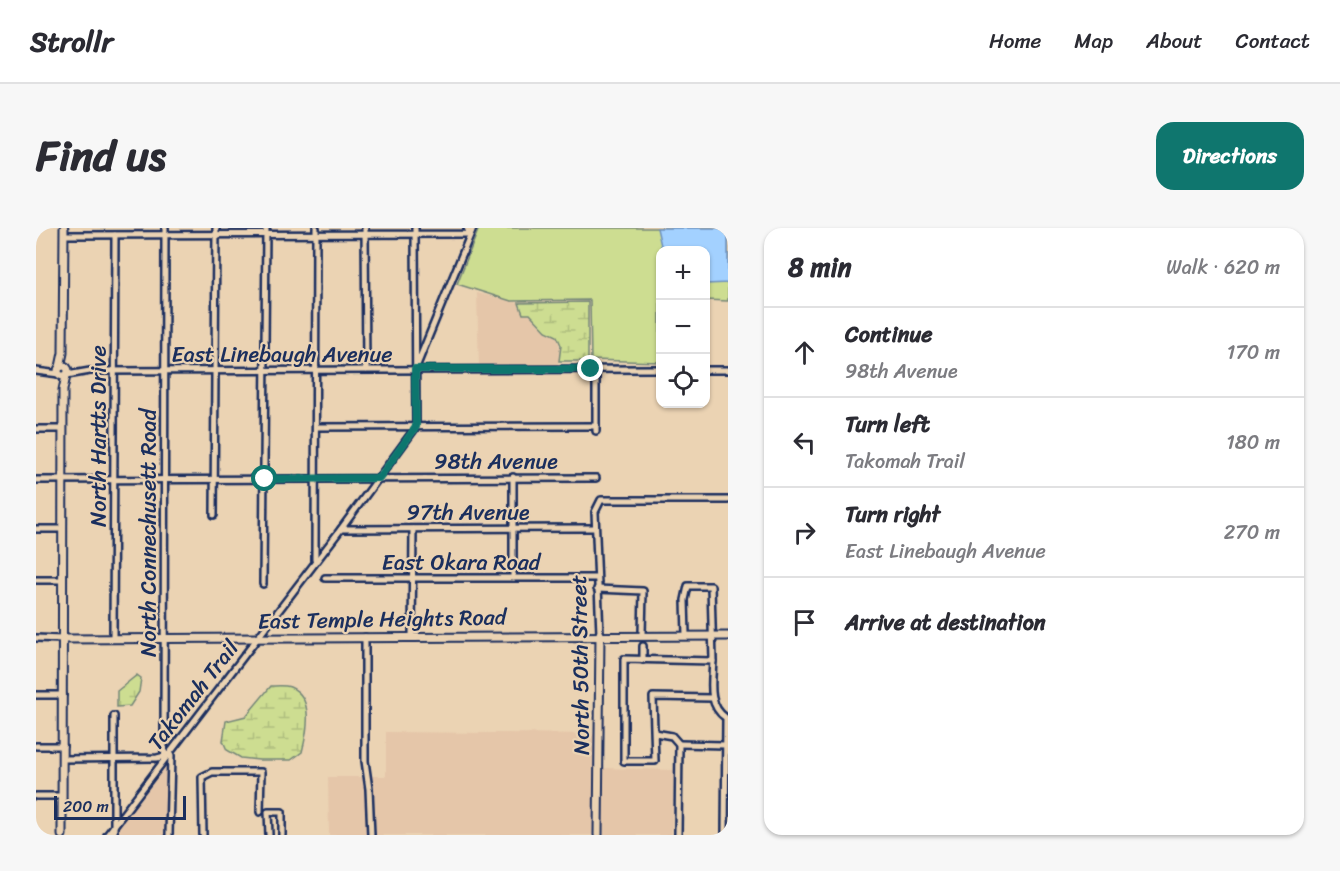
<!DOCTYPE html>
<meta charset="utf-8">
<style>
body{margin:0;font-family:Sriracha,sans-serif;background:#f7f7f7;color:#2b2b33}
.controls{position:absolute;right:18px;top:18px;display:grid;overflow:hidden;border-radius:12px;box-shadow:0 2px 4px #0004}
.controls button{width:54px;height:54px;display:grid;place-items:center;padding:0;border:0;border-bottom:2px solid #e1e1e2;background:#fff;color:#2b2b33;font:30px sans-serif}
.scale{position:absolute;left:18px;bottom:15px;width:132px;box-sizing:border-box;padding-left:6px;border:3px solid #1b2f5e;border-top:0;font-size:16px;line-height:21px;white-space:nowrap;color:#1b2f5e;-webkit-text-stroke:4px #ebd3b3;paint-order:stroke}
.stop{position:absolute;width:18px;height:18px;margin:-14px;border:4px solid #0f766e;border-radius:50%;background:#fff}
.stop.end{background:#0f766e;border-color:#fff;box-shadow:0 2px 6px #0008}
.list{margin:0;padding:0;list-style:none}
h2{display:flex;justify-content:space-between;align-items:center;height:78px;margin:0;padding:0 24px;font-size:26px}
h2 small{font-size:20px;font-weight:400;color:#7c7c81}
.list li{display:grid;grid-template-columns:39px 1fr auto;gap:18px;align-items:center;box-sizing:border-box;height:90px;padding:0 24px;border-top:2px solid #e1e1e2}
.list b{display:block;font-size:22px;white-space:nowrap}
.list p{margin:0;font-size:20px;white-space:nowrap;color:#7c7c81}
.list em{font-size:20px;font-style:normal;color:#7c7c81}
.icon{flex:none;width:33px;height:33px;fill:none;stroke:currentColor;stroke-width:2;stroke-linecap:round;stroke-linejoin:round}
.map{position:relative;flex:none;width:692px;height:607px;overflow:hidden;border-radius:18px}
header{display:flex;align-items:center;gap:36px;box-sizing:border-box;height:84px;padding:0 30px;background:#fff;border-bottom:2px solid #e1e1e2}
header strong{font-size:28px}
nav{display:flex;gap:33px;margin-inline-start:auto;font-size:21px}
.intro{display:flex;align-items:center;justify-content:space-between;box-sizing:border-box;height:144px;padding:0 36px}
h1{margin:0;font-size:42px}
.button{padding:15px 27px;border-radius:18px;background:#0f766e;color:#fff;font-size:21px;font-weight:700}
main{display:flex;gap:36px;padding:0 36px}
aside{flex:1;background:#fff;border-radius:18px;box-shadow:0 2px 4px #0004}
.map>svg:first-child{display:block}
.built{fill:#e5c6a9}
.wetland{fill:url(#wetland-marsh);stroke:#748678;stroke-width:1.5}
.park{fill:#cddd91;stroke:#748678;stroke-width:1.5}
.water{fill:#a3d1ff;stroke:#6d90bf;stroke-width:1.5}
.lines{fill:none;stroke-linecap:round;stroke-linejoin:round}
.street-casing{stroke:#1b2f5e;stroke-width:10}
.secondary-casing{stroke:#1b2f5e;stroke-width:11}
.street{stroke:#ebd3b3;stroke-width:5}
.secondary{stroke:#ebd3b3;stroke-width:7}
.route{stroke:#0f766e;stroke-width:8}
.labels{text-anchor:middle;dominant-baseline:central;stroke-width:4.5;stroke-linejoin:round;paint-order:stroke}
.street-label{font-size:22px;fill:#1b2f5e;stroke:#ebd3b3}
</style>
<header>
<strong>Strollr</strong>
<nav><a>Home</a><a>Map</a><a>About</a><a>Contact</a></nav>
</header>
<div class="intro"><h1>Find us</h1><a class="button">Directions</a></div>
<main>
<div class="map">
<svg width="692" height="607" viewBox="0 0 692 607">
<defs>
<pattern id="wetland-marsh" width="20" height="14" patternUnits="userSpaceOnUse" patternTransform="scale(1.5)"><rect width="20" height="14" fill="#cddd91"/><path d="M1 5h8M5 5V1M11 12h8M15 12V8" fill="none" stroke="#afbe7f"/></pattern>
</defs>
<rect width="100%" height="100%" fill="#ebd3b3"/>
<filter id="ink" filterUnits="userSpaceOnUse"><feTurbulence type="fractalNoise" baseFrequency=".0167" numOctaves="2"/><feDisplacementMap in="SourceGraphic" scale="12" xChannelSelector="R" yChannelSelector="G"/><feConvolveMatrix kernelMatrix="1 2 1 2 8 2 1 2 1" color-interpolation-filters="sRGB"/></filter>
<g filter="url(#ink)">
<g class="built">
<path d="M441 65 483 75 487 86H494L510 103 521 108 525 125 521 138 443 139Z"/>
<path d="M350 504 561 506 560 607H337L334 548H350Z"/>
<path d="M131 531V607H80V600Z"/>
<path d="M565 540 638 542 636 607H565Z"/>
<path d="M292 549H329L333 607H293Z"/>
</g>
<g class="wetland">
<path d="M552 74V133H523L525 117 521 108 510 103 494 86H487L483 75Z"/>
<path d="M101 447 105 450 103 464 94 478 81 479V463Z"/>
<path d="M235 458C240 458 249 457 254 459 279 469 271 505 266 524L255 532H223L205 530 191 522 187 513 190 493 210 488Z"/>
</g>
<path class="park" d="M443 0H692V73L670 72V22H624V134L555 132 554 72 475 73 421 56Z"/>
<path class="water" d="M621 0H692V55L670 56V22H626Z"/>
<g class="lines">
<g class="street-casing">
<g id="street">
<path d="M129 0 128 523 130 527 135 528 133 607"/>
<path d="M329 0 330 142"/>
<path d="M28 7 434 6 431 0"/>
<path d="M381 137 437 0"/>
<path d="M560 141V203"/>
<path d="M670 142H692"/>
<path d="M0 143 23 146"/>
<path d="M31 147 54 143 624 141"/>
<path d="M280 199 560 198"/>
<path d="M0 201H27"/>
<path d="M477 249V350"/>
<path d="M0 252 560 250"/>
<path d="M178 287 180 0"/>
<path d="M0 301H27"/>
<path d="M305 301 559 300"/>
<path d="M279 332 280 0"/>
<path d="M289 350H561"/>
<path d="M0 352H27"/>
<path d="M227 356 230 0"/>
<path d="M561 361 607 363 606 406"/>
<path d="M564 406 559 284 565 272H692"/>
<path d="M650 407 649 372 652 358H675L677 433"/>
<path d="M329 409V533L333 561 335 607"/>
<path d="M376 409 377 301"/>
<path d="M0 410 27 411"/>
<path d="M77 410 79 7"/>
<path d="M607 432V418"/>
<path d="M0 467H27"/>
<path d="M676 470 617 469 619 533H588V431L677 433C676 454 671 477 690 490L689 607"/>
<path d="M619 505 636 508 643 516 642 607"/>
<path d="M643 516 689 517"/>
<path d="M0 518H27"/>
<path d="M27 531 121 530 129 528"/>
<path d="M0 568H26"/>
<path d="M71 607 305 301 380 199 379 0"/>
<path d="M78 607V488"/>
<path d="M167 607 166 549 176 544H225L224 584"/>
<path d="M233 607 232 584H246V607"/>
</g>
</g>
<g class="secondary-casing">
<g id="secondary">
<circle cx="27" cy="143" r="5"/>
<path d="M24 139 27 125 28 0"/>
<path d="M27 411 692 408"/>
<path d="M26 607 27 162 30 148"/>
<path d="M562 607 564 406"/>
</g>
</g>
<use href="#street" class="street"/>
<use href="#secondary" class="secondary"/>
</g>
</g>
<g class="lines" filter="url(#ink)">
<path class="route" d="M229 251 343 250 380 199 379 141H555"/>
</g>
<g class="labels">
<g class="street-label">
<text x="246" y="126">East Linebaugh Avenue</text>
<text transform="translate(62 208) rotate(-90)">North Hartts Drive</text>
<text x="460" y="233">98th Avenue</text>
<text x="432" y="284">97th Avenue</text>
<text transform="translate(112 305) rotate(-90)">North Connechusett Road</text>
<text x="425" y="334">East Okara Road</text>
<text transform="translate(346 391) rotate(-1)">East Temple Heights Road</text>
<text transform="translate(544 437) rotate(-91)">North 50th Street</text>
<text transform="translate(157 467) rotate(-52)">Takomah Trail</text>
</g>
</g>
</svg>
<div class="controls">
<button>+</button>
<button>−</button>
<button><svg class="icon" aria-label="locate" viewBox="0 0 24 24"><circle cx="12" cy="12" r="6"/><path d="M12 2v4M12 18v4M2 12h4M18 12h4"/></svg></button>
</div>
<div class="scale">200 m</div>
<div class="stop" style="left:229px;top:251px"></div>
<div class="stop end" style="left:555px;top:141px"></div>
</div>
<aside>
<h2>8 min<small>Walk · 620 m</small></h2>
<ul class="list">
<li><svg class="icon" aria-label="ahead" viewBox="0 0 24 24"><path d="M12 20V5M6 11l6-6 6 6"/></svg><div><b>Continue</b><p>98th Avenue</p></div><em>170 m</em></li>
<li><svg class="icon" aria-label="left" viewBox="0 0 24 24"><path d="M17 20v-9H6M10 6l-5 5 5 5"/></svg><div><b>Turn left</b><p>Takomah Trail</p></div><em>180 m</em></li>
<li><svg class="icon" aria-label="right" viewBox="0 0 24 24"><path d="M7 20v-9h11M14 6l5 5-5 5"/></svg><div><b>Turn right</b><p>East Linebaugh Avenue</p></div><em>270 m</em></li>
<li><svg class="icon" aria-label="arrive" viewBox="0 0 24 24"><path d="M6 21V4h12l-3 4 3 4H6"/></svg><div><b>Arrive at destination</b></div></li>
</ul>
</aside>
</main>
